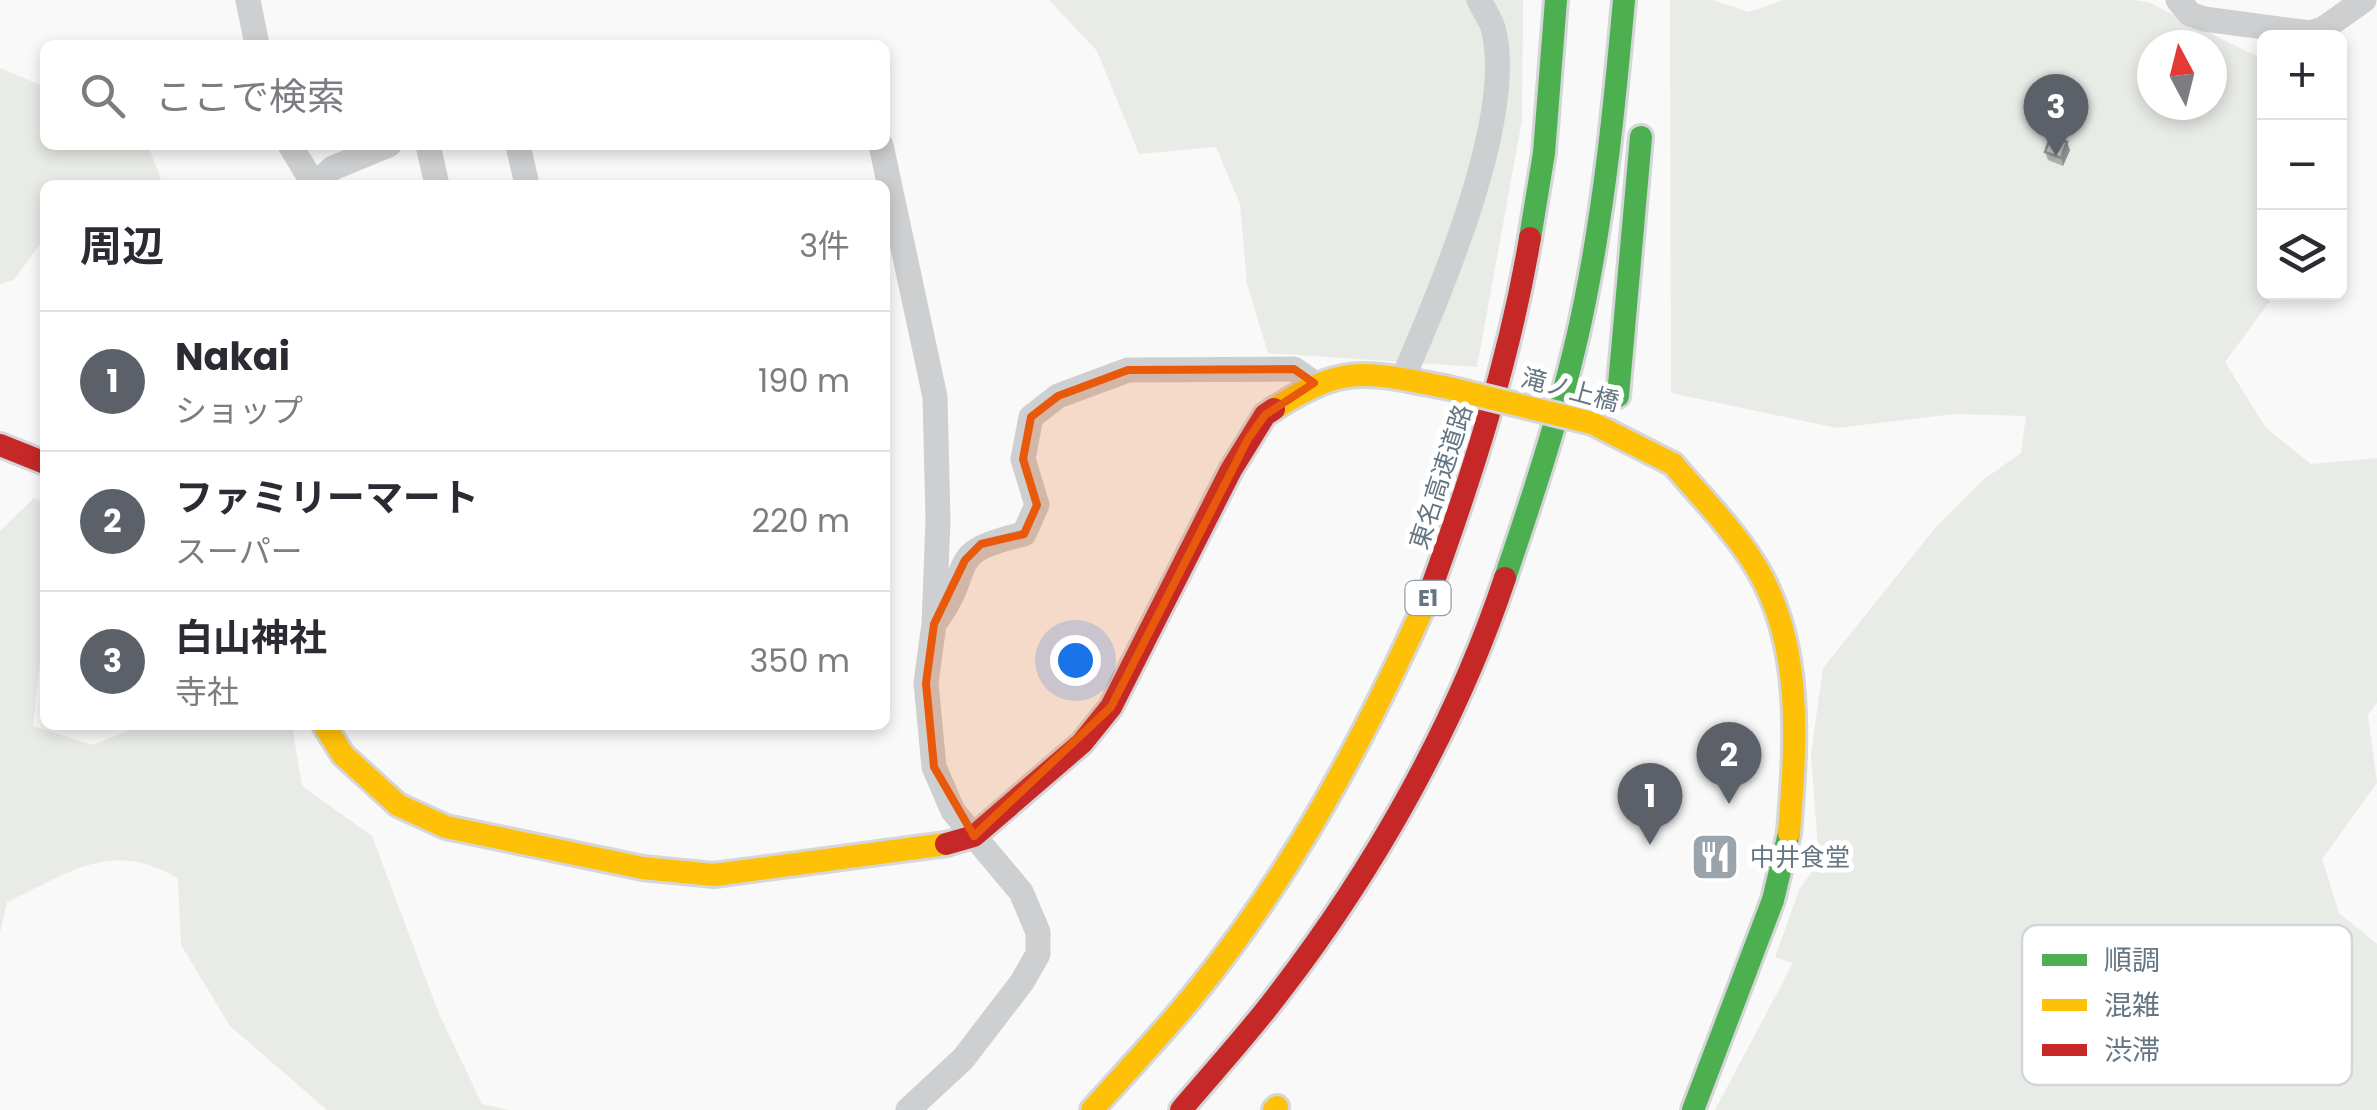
<!DOCTYPE html>
<html lang="ja">
<meta charset="utf-8">
<style>
body{margin:0;font-family:Poppins,"Noto Sans JP",sans-serif;background:#f2f2f3;color:#2b2b33}
.controls{position:absolute;right:30px;top:30px;display:grid;overflow:hidden;border-radius:15px;box-shadow:0 5px 15px #0003}
.controls button{width:90px;height:90px;display:grid;place-items:center;padding:0;border:0;border-bottom:2px solid #e1e1e2;background:#fff;color:#2b2b33;font:50px sans-serif}
.compass{position:absolute;left:2137px;top:30px;width:90px;height:90px;border-radius:50%;background:#fff;box-shadow:0 5px 15px #0003;rotate:353deg}
.you{position:absolute;left:1075px;top:660px;width:35px;height:35px;margin:-25px;border:8px solid #fff;border-radius:50%;background:#1a73e8;box-shadow:0 0 0 15px #1a73e833}
.badge{display:grid;place-items:center;width:65px;height:65px;border-radius:50%;background:#5c6169;color:#fff;font-size:32px;font-weight:700}
.pin{position:absolute;translate:-50% -82px;filter:drop-shadow(0 2px 5px #0008)}
.pin::after{content:'';position:absolute;top:52px;width:35px;height:30px;background:inherit;clip-path:polygon(0 0,100% 0,50% 100%)}
.list{margin:0;padding:0;list-style:none}
h2{display:flex;justify-content:space-between;align-items:center;height:130px;margin:0;padding:0 40px;font-size:42px}
h2 small{font-size:32px;font-weight:400;color:#7c7c81}
.list li{display:grid;grid-template-columns:65px 1fr auto;gap:30px;align-items:center;box-sizing:border-box;height:140px;padding:0 40px;border-top:2px solid #e1e1e2}
.list b{display:block;font-size:38px;white-space:nowrap}
.list p{margin:0;font-size:32px;white-space:nowrap;color:#7c7c81}
.list em{font-size:32px;font-style:normal;color:#7c7c81}
.icon{flex:none;width:55px;height:55px;fill:none;stroke:currentColor;stroke-width:2;stroke-linecap:round;stroke-linejoin:round}
.map{position:relative;flex:none;width:2377px;height:1110px;overflow:hidden}
.search{position:absolute;background:#fff;box-shadow:0 5px 15px #0003;left:40px;top:40px;width:850px;height:110px;display:flex;align-items:center;gap:25px;box-sizing:border-box;padding:0 35px;border-radius:15px;color:#7c7c81;font-size:38px}
.panel{position:absolute;background:#fff;box-shadow:0 5px 15px #0003;left:40px;top:180px;width:850px;height:550px;border-radius:15px}
.map>svg:first-child{display:block}
.green{fill:#e8ebe6;fill-rule:evenodd}
.lines{fill:none;stroke-linecap:round;stroke-linejoin:round}
.fast-casing{stroke:#d5d6d7;stroke-width:28}
.slow-casing{stroke:#d5d6d7;stroke-width:28}
.jam-casing{stroke:#d5d6d7;stroke-width:28}
.street{stroke:#cecfd0;stroke-width:25}
.fast{stroke:#4caf50;stroke-width:22}
.slow{stroke:#ffc107;stroke-width:22}
.jam{stroke:#c62828;stroke-width:22}
.slow-bridge-casing{stroke:#d5d6d7;stroke-width:28;stroke-linecap:butt}
.slow-bridge{stroke:#ffc107;stroke-width:22}
.wall{fill:#b3b5b5}
.shaded-wall{fill:#929394}
.building{fill:#d0d2d3;stroke:#929394;stroke-width:2.5}
.marked{fill:#e8590c;fill-opacity:0.2;stroke:#e8590c;stroke-width:8;stroke-linejoin:round}
.labels{text-anchor:middle;dominant-baseline:central;stroke-width:10;stroke-linejoin:round;paint-order:stroke}
.shield{fill:#fff;stroke:#939fa8;stroke-width:2.5}
.shield-label{font-size:22px;font-weight:bold;fill:#657683}
.street-label{font-size:25px;fill:#657683;stroke:#fff}
.poi-label{font-size:25px;fill:#657683;stroke:#fff;text-anchor:start}
.key{fill:#fff;stroke:#d1d6da;stroke-width:2.5}
.key-label{font-size:28px;fill:#657683}
</style>
<div class="map">
<svg width="2377" height="1110" viewBox="0 0 2377 1110">
<rect width="100%" height="100%" fill="#f9f9f9"/>
<g class="green">
<path d="M1049 0H1523L1522 120 1477 367 1268 353 1247 284 1240 204 1216 147 1139 154 1097 51Z"/>
<path d="M1670 0H1713L1749 12 1784 0H2133L2148 2 2264 60V292L2276 293 2225 362 2266 428 2311 464 2377 458V703L2368 715 2377 783 2322 859 2339 913 2377 944V1110H1715L1793 963 1775 957 1799 890 1819 862 1811 754 1823 668 1935 528 1983 480 2021 453 2026 416 1954 414 1837 428 1671 393ZM2152 45H2212V105H2152Z"/>
<path d="M0 68 45 87V145H148L163 185H45V237L14 280 0 284Z"/>
<path d="M34 498 45 504V613L33 726 93 745 142 725H292L302 786 372 836 439 1014 482 1104 510 1110H327L230 1026 181 945 178 879C113 838 69 873 7 902L0 933V531Z"/>
</g>
<g class="lines">
<g class="fast-casing">
<g id="fast">
<path d="M1530 238 1544 153 1556 0"/>
<path d="M1618 396 1641 137"/>
<path d="M1505 578C1536 487 1566 396 1585 301 1605 202 1615 101 1624 0"/>
<path d="M1693 1110 1773 900 1789 833"/>
</g>
</g>
<g class="slow-casing">
<g id="slow">
<path d="M1274 409C1345 363 1366 372 1445 387"/>
<path d="M1673 464C1700 496 1733 529 1755 565 1804 644 1796 743 1789 833"/>
<path d="M324 725 343 755 398 805 446 827 643 868 714 875 946 844"/>
<path d="M1092 1110C1126 1072 1161 1035 1193 996 1291 876 1365 738 1428 597"/>
<path d="M1274 1110 1277 1107"/>
</g>
</g>
<g class="jam-casing">
<g id="jam">
<path d="M0 445 45 463"/>
<path d="M1428 597C1471 479 1509 362 1530 238"/>
<path d="M946 844 974 836 1082 743 1111 707 1231 470 1265 415 1274 409"/>
<path d="M1181 1110C1214 1071 1249 1033 1279 993 1373 871 1456 725 1505 578"/>
</g>
</g>
<g class="street">
<path d="M248 0 257 45"/>
<path d="M2178 0 2190 14 2204 19 2310 33 2323 29 2364 0"/>
<path d="M290 145 307 173 321 185"/>
<path d="M428 145 437 185"/>
<path d="M518 145 527 185"/>
<path d="M881 145 935 397 938 520 934 624 926 683 934 767 953 811 1021 892 1038 932V954L1022 982 963 1059 908 1110"/>
<path d="M319 181 333 168 389 145"/>
<path d="M1404 376C1439 294 1517 115 1493 28 1490 18 1483 9 1479 0"/>
<path d="M937 620C977 564 942 553 1024 534L1037 505 1023 459 1031 417 1058 396 1128 370 1294 369 1314 383"/>
</g>
<use href="#fast" class="fast"/>
<use href="#slow" class="slow"/>
<use href="#jam" class="jam"/>
<g class="slow-bridge-casing">
<path id="slow-bridge" d="M1445 387 1592 423 1673 464"/>
</g>
<use href="#slow-bridge" class="slow-bridge"/>
</g>
<path class="wall" d="M2070 150 2063 166 2048 160 2045 152Z"/>
<path class="shaded-wall" d="M2067 142 2070 150 2063 166 2061 158Z"/>
<path class="building" d="M2051 136 2067 142 2061 158 2045 152Z"/>
<path class="marked" d="M1294 369 1314 383 1265 415 1248 439 1111 707 974 836 934 767 926 683 934 624 965 560 981 544 1024 534 1037 505 1023 459 1031 417 1058 396 1128 370Z"/>
<defs>
<g id="restaurant-square" transform="scale(2.5)"><rect x="-9" y="-9" width="18" height="18" rx="4" fill="#99a4ac" stroke="#fff"/><path d="M-5-6h1v4h1v-4h1v4h1v-4h1v5L-1.5 .5V6h-2V.5L-5-1ZM5-6V6H3V1.5H1.5Q1.5-4 5-6Z" fill="#fff"/></g>
</defs>
<g fill-rule="evenodd">
<use href="#restaurant-square" x="1715" y="857"/>
</g>
<g class="labels">
<rect class="shield" x="1405.5" y="581" width="45" height="34" rx="8"/>
<g class="shield-label">
<text x="1428" y="598">E1</text>
</g>
<g class="street-label">
<text transform="translate(1570 390) rotate(15)">滝ノ上橋</text>
<text transform="translate(1441 477) rotate(-72)">東名高速道路</text>
</g>
<g class="poi-label">
<text x="1750" y="857">中井食堂</text>
</g>
</g>
<rect x="2022" y="925" width="330" height="160" rx="15" class="key"/>
<rect x="2042" y="954" width="45" height="12" fill="#4caf50"/>
<rect x="2042" y="999" width="45" height="12" fill="#ffc107"/>
<rect x="2042" y="1044" width="45" height="12" fill="#c62828"/>
<g class="key-label">
<text x="2104" y="970">順調</text>
<text x="2104" y="1015">混雑</text>
<text x="2104" y="1060">渋滞</text>
</g>
</svg>
<div class="controls">
<button>+</button>
<button>−</button>
<button><svg class="icon" aria-label="layers" viewBox="0 0 24 24"><path d="M12 4l9 5-9 5-9-5zM3 14l9 5 9-5"/></svg></button>
</div>
<svg class="compass" viewBox="-18 -18 36 36"><path d="M0-13l5 13h-10z" fill="#e53935"/><path d="M0 13l5-13h-10z" fill="#7c7c81"/></svg>
<div class="you"></div>
<div class="pin badge" style="left:1650px;top:845px">1</div>
<div class="pin badge" style="left:1729px;top:804px">2</div>
<div class="pin badge" style="left:2056px;top:156px">3</div>
<div class="search"><svg class="icon" aria-label="search" viewBox="0 0 24 24"><circle cx="10" cy="10" r="6"/><path d="M15 15l6 6"/></svg>ここで検索</div>
<section class="panel">
<h2>周辺<small>3件</small></h2>
<ul class="list">
<li><span class="badge">1</span><div><b>Nakai</b><p>ショップ</p></div><em>190 m</em></li>
<li><span class="badge">2</span><div><b>ファミリーマート</b><p>スーパー</p></div><em>220 m</em></li>
<li><span class="badge">3</span><div><b>白山神社</b><p>寺社</p></div><em>350 m</em></li>
</ul>
</section>
</div>
